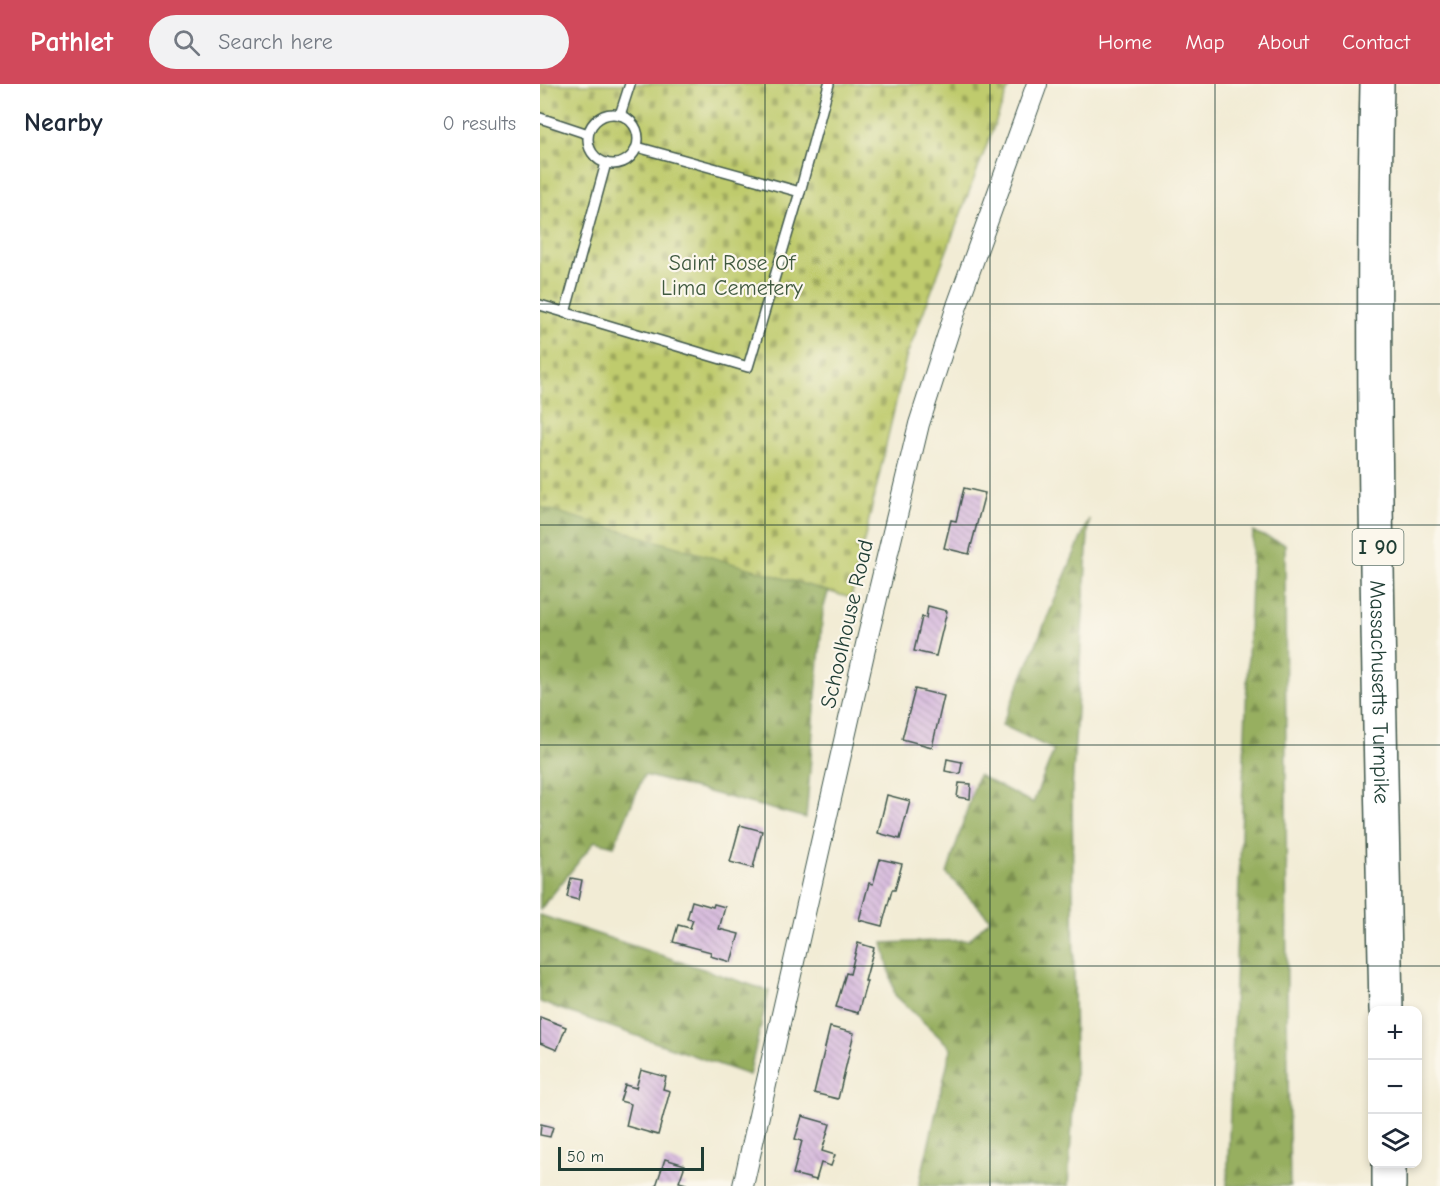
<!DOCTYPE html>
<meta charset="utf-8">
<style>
body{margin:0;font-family:"Comic Neue",sans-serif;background:#f2f2f3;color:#1f2937}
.controls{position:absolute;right:18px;bottom:18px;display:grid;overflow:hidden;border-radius:12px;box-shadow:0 3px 9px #0003}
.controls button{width:54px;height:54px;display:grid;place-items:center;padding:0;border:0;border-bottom:2px solid #e0e1e3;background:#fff;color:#1f2937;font:30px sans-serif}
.scale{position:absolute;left:18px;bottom:15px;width:146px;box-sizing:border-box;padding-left:6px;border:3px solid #1f3d34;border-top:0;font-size:16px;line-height:21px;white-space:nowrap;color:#1f3d34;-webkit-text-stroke:4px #fbf7ec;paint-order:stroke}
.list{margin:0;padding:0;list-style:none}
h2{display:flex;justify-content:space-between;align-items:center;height:78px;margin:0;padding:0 24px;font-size:26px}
h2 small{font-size:20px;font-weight:400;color:#747a83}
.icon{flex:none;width:33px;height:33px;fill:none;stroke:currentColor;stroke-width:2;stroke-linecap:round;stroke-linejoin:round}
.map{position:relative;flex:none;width:900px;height:1102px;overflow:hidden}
header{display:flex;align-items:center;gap:36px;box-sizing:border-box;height:84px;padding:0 30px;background:#d1495b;color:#fff}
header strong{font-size:28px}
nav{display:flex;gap:33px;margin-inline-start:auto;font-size:21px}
.search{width:420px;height:54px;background:#f2f2f3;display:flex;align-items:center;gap:15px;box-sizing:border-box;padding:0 21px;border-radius:33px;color:#747a83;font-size:22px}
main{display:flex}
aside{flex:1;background:#fff}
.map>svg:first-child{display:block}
.forest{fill:url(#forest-firs);stroke:#5b764a;stroke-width:1.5}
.cemetery{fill:url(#cemetery-stones);stroke:#6f8450;stroke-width:1.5}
.building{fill:url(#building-back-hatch)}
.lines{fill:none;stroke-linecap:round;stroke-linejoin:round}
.service-casing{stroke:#3f574c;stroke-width:12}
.minor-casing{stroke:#3f574c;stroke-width:22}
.motorway-casing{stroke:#3f574c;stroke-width:36}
.service{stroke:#fff;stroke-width:9}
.minor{stroke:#fff;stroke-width:20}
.motorway{stroke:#fff;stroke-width:33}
.grid{fill:none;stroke:#1f3d34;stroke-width:1.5;stroke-opacity:0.55}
.labels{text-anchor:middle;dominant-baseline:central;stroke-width:4.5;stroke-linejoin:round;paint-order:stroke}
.shield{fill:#fbf7ec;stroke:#61756b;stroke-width:1.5}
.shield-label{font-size:21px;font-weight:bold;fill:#1f3d34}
.park-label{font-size:22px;fill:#3f593f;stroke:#fbf7ec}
.street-label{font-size:22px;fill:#1f3d34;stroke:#fbf7ec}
</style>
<header>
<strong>Pathlet</strong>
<div class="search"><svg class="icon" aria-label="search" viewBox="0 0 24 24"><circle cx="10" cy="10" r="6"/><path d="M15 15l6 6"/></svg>Search here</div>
<nav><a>Home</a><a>Map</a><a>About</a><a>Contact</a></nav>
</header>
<main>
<aside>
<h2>Nearby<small>0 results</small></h2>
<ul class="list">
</ul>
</aside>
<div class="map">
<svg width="900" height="1102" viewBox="0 0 900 1102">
<defs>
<pattern id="forest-firs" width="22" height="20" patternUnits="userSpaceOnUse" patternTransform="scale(1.5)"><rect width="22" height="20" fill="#97af60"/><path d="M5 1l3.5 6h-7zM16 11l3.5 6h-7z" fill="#7b9050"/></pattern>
<pattern id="cemetery-stones" width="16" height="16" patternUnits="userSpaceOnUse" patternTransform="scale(1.5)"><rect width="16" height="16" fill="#bfcb6d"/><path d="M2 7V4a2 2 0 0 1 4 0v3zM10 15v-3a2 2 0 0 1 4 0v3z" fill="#9ba65a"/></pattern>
<pattern id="building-back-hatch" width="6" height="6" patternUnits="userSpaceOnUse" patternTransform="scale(1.5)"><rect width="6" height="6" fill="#d3b4db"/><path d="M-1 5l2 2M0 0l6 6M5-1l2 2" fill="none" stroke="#ab94b2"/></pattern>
</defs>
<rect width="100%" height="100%" fill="#fbf7ec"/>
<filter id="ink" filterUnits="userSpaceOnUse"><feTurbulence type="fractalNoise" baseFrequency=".0167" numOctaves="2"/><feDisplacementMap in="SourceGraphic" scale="12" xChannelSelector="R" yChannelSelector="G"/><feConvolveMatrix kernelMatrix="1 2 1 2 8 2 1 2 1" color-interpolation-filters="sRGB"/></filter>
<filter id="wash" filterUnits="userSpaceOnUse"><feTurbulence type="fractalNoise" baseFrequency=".008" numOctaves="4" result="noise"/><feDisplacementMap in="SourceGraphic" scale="24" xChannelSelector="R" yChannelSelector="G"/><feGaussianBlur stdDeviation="1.35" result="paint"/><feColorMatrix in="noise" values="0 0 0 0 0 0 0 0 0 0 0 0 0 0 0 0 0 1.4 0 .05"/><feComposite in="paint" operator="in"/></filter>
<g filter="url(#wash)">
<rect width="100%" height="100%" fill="#f2ecd5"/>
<g class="forest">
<path d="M0 249 356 268 283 526 266 734 104 691 74 762 55 757 0 826Z"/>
<path d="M549 435 532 706 535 993 528 1102H379L411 964 355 911 343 859 429 856 450 835 407 790 438 691 493 719 514 666 462 641Z"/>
<path d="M713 448 745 460 747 932 750 1102H687Z"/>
<path d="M0 831 229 907 209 991 0 918Z"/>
</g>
<path class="cemetery" d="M0 0H470L366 274 311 514 0 423Z"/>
<g id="blocks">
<g class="building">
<path d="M424 404 445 409 429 470 404 464 411 436 416 437Z"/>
<path d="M388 522 407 527 396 572 374 567 382 533 386 534Z"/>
<path d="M375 605 404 612 392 663 362 655Z"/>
<path d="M407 675 422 678 420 690 405 687Z"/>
<path d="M419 699 431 700 430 715 417 713Z"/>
<path d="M347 711 370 717 360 755 338 749Z"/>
<path d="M200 741 222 747 213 784 190 778Z"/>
<path d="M340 775 362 780 355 806H352L342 842 319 836 329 799 333 800Z"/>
<path d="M31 794 42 796 38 816 27 813Z"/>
<path d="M152 817 173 823 174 820 185 823 179 845 199 850 191 878 170 872 171 868 133 858 138 841 150 844 153 836 147 835Z"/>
<path d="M318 859 334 864 325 897H327L318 929 296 923 306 889 310 890Z"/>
<path d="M0 933 26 943 17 966 0 959Z"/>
<path d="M290 943 314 949 298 1015 274 1009Z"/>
<path d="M101 986 126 993 123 1005 130 1007 118 1051 86 1042 91 1020 80 1017 85 1001 96 1004Z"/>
<path d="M262 1032 290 1040 282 1067 295 1071 291 1082 281 1079 276 1096 253 1090 262 1057 255 1055Z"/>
<path d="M1 1040 13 1043 10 1053 0 1051Z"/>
<path d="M125 1075 145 1081 139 1098 146 1100 145 1102H116Z"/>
</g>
</g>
</g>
<g filter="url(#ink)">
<use href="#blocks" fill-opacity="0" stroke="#3f574c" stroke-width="1.5"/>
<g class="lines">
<g class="service-casing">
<g id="service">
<circle cx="73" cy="55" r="25"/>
<path d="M80 31 90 0"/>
<path d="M0 34 48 50"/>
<path d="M260 108 289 0"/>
<path d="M0 221 208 283 260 108 97 63"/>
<path d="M25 229 66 79"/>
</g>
</g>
<g class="minor-casing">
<path id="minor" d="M203 1102 327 556 379 340 417 222 497 0"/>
</g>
<g class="motorway-casing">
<g id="motorway">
<path id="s1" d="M837 0C830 309 840 618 846 926"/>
<path d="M849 1080V1102"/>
</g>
</g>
<use href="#service" class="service"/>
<use href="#minor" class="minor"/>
<use href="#motorway" class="motorway"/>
</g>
</g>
<path class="grid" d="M225 0V1102M450 0V1102M675 0V1102M0 220H900M0 441H900M0 661H900M0 882H900"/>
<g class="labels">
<rect class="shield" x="812.5" y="445" width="51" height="36" rx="4.5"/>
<g class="shield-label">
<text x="838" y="463">I 90</text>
</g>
<g class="park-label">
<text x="192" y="179">Saint Rose Of<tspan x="192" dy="25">Lima Cemetery</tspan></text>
</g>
<g class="street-label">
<text transform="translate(307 540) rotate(-77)">Schoolhouse Road</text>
<text stroke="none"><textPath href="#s1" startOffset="608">Massachusetts Turnpike</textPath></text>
</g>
</g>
</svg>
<div class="controls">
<button>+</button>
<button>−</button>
<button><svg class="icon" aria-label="layers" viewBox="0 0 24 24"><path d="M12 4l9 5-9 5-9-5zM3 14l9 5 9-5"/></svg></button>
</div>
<div class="scale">50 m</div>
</div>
</main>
